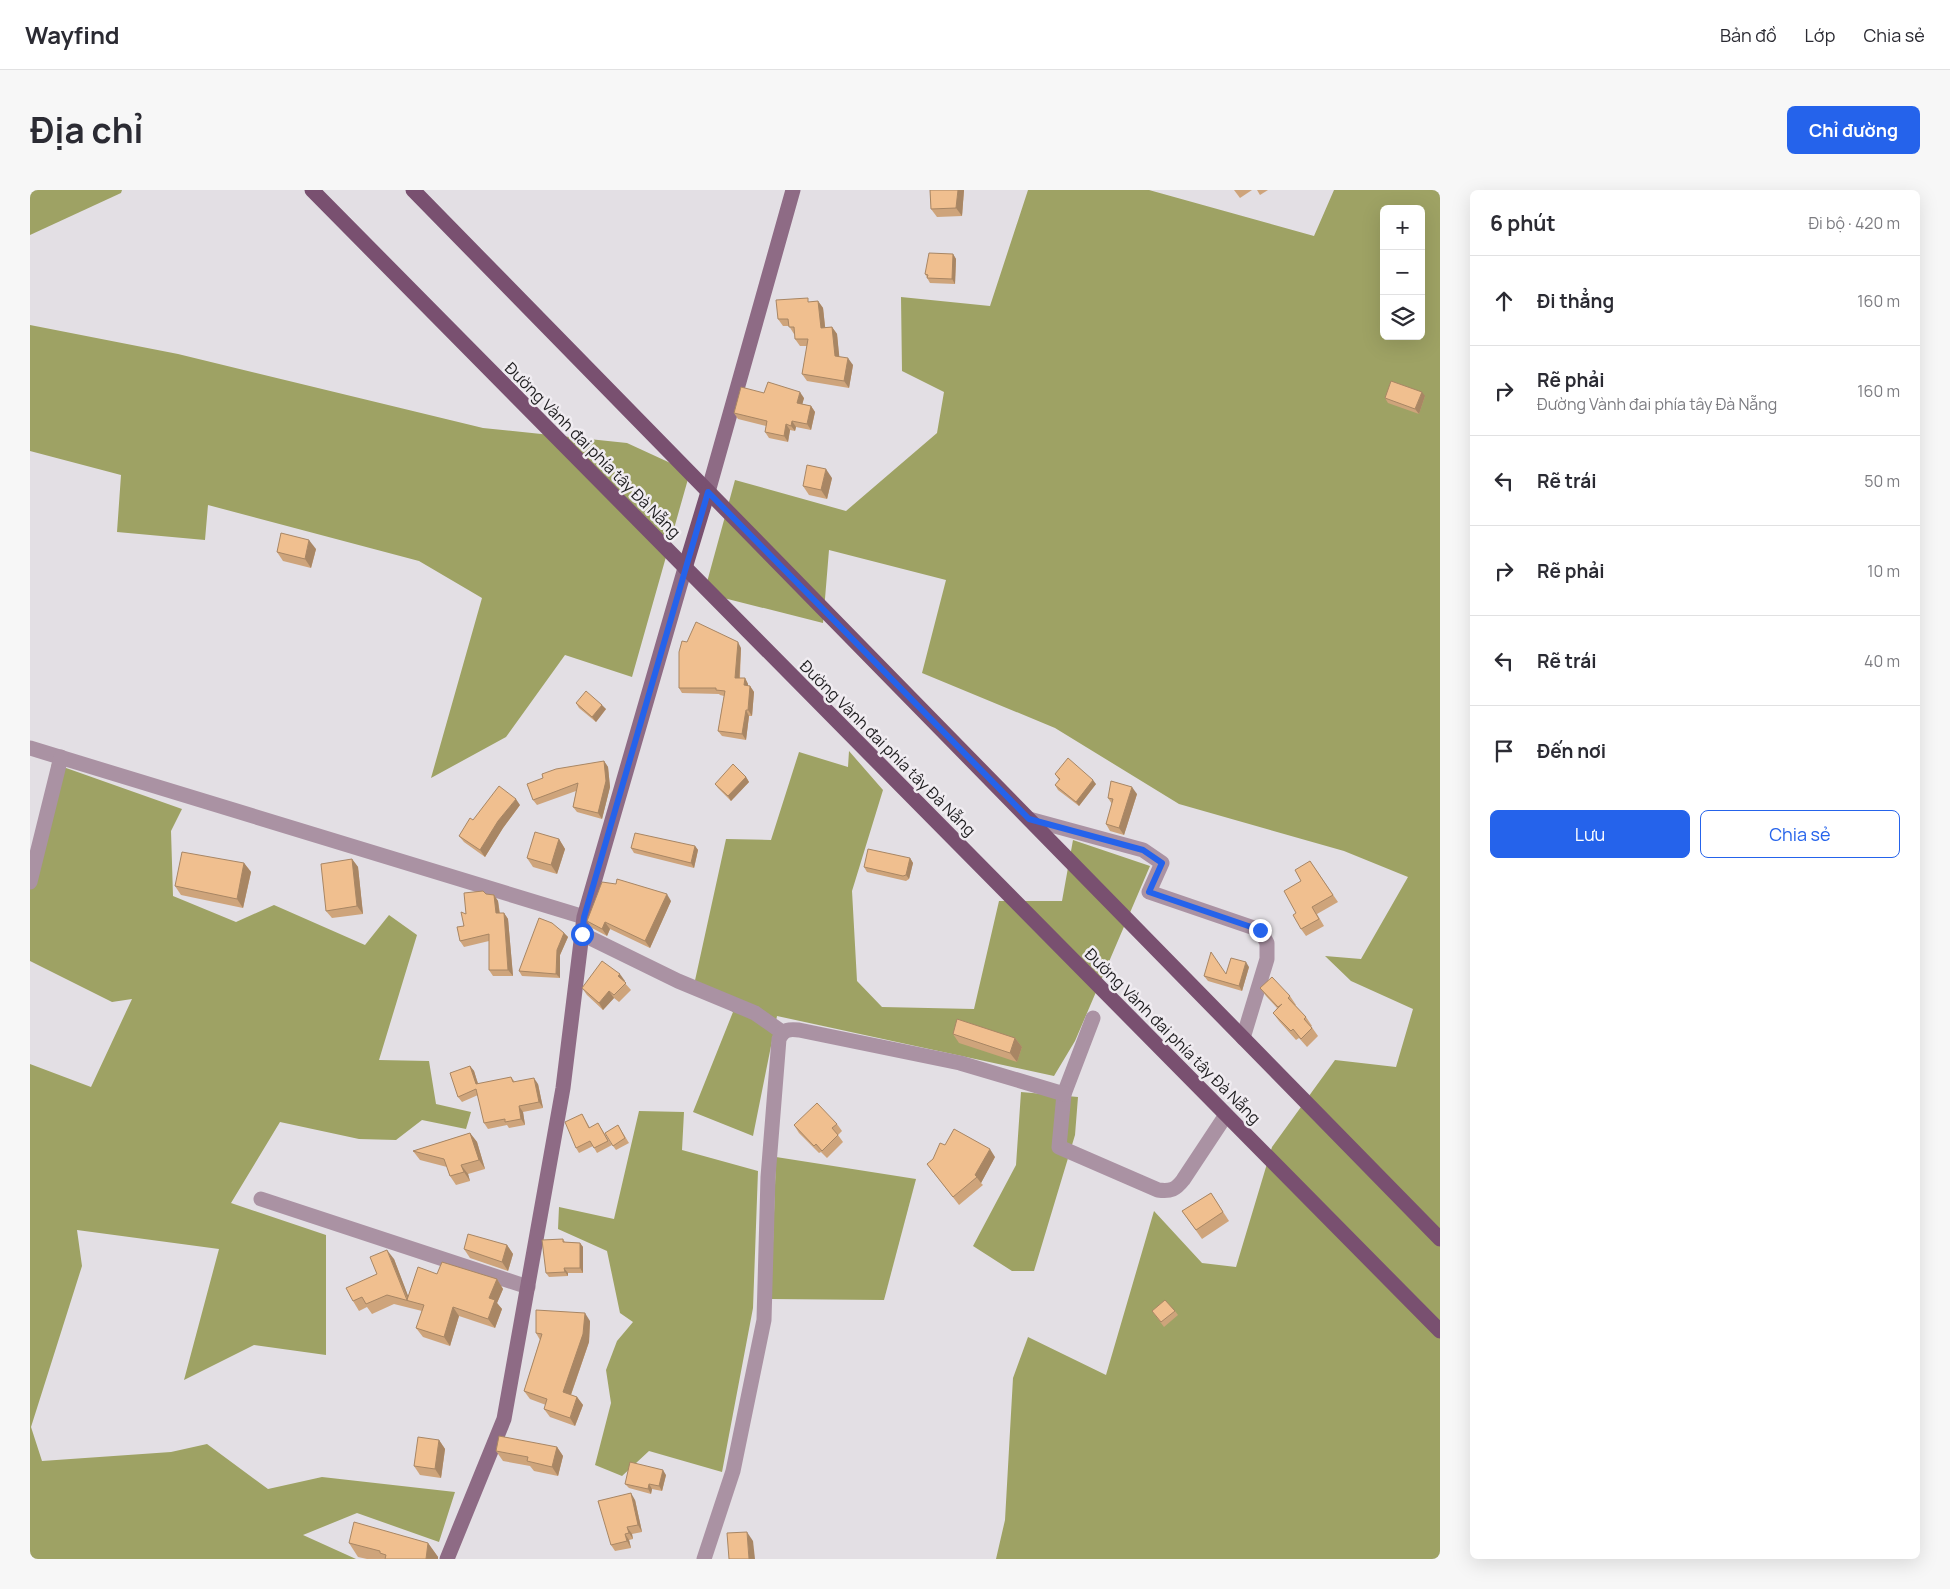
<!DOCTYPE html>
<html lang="vi">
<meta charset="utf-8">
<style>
body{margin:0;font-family:Manrope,sans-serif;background:#f7f7f7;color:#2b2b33}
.controls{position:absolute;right:15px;top:15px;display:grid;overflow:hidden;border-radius:8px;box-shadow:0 5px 20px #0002}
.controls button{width:45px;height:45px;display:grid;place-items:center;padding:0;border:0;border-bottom:1px solid #e1e1e2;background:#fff;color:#2b2b33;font:25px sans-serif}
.stop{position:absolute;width:15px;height:15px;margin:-11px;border:4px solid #2563eb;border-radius:50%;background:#fff}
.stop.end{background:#2563eb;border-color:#fff;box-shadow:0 1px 5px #0008}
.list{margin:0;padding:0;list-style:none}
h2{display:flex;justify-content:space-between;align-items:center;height:65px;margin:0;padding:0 20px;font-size:21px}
h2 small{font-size:16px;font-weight:400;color:#7c7c81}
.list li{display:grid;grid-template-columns:32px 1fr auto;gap:15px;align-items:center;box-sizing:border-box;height:90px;padding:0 20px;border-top:1px solid #e1e1e2}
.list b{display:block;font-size:19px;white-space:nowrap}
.list p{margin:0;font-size:16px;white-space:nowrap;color:#7c7c81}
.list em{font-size:16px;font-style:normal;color:#7c7c81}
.actions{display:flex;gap:10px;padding:15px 20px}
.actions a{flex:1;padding:11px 0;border:1px solid #2563eb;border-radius:8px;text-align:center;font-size:18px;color:#2563eb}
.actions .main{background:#2563eb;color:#fff}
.icon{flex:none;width:28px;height:28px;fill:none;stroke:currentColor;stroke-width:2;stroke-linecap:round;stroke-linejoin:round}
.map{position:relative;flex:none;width:1410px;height:1369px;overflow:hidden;border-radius:8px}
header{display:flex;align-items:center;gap:30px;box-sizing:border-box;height:70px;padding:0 25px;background:#fff;border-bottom:1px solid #e1e1e2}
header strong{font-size:24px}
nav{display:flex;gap:28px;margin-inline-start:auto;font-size:18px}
.intro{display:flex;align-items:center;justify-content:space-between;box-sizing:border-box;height:120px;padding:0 30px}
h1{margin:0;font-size:35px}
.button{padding:12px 22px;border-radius:8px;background:#2563eb;color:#fff;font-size:18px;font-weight:700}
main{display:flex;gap:30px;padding:0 30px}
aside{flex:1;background:#fff;border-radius:8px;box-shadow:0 5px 20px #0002}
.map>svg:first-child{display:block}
.forest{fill:#9ea264;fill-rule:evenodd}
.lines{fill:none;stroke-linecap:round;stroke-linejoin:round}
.street{stroke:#aa92a3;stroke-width:15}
.secondary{stroke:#8e6b85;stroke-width:15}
.primary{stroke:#795070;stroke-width:15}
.wall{fill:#cea47b}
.shaded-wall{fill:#a88664}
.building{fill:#f0bf8f;stroke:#a88664}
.route{stroke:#2563eb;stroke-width:6}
.labels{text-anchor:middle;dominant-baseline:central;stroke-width:5;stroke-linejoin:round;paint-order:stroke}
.street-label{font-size:16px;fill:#1e1d1f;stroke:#f0ecf1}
</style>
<header>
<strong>Wayfind</strong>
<nav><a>Bản đồ</a><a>Lớp</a><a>Chia sẻ</a></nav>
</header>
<div class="intro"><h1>Địa chỉ</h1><a class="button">Chỉ đường</a></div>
<main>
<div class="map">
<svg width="1410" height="1369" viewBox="0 0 1410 1369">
<rect width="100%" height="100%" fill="#e3dfe4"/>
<g class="forest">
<path d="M0 0H92L91 3 0 45Z"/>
<path d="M998 0H1119L1284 46 1304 0H1410V1369H966L975 1330 983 1188 998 1147 1076 1185 1124 1021 1172 1073 1206 1077 1242 957 1305 870 1366 877 1383 819 1321 791 1295 766 1331 769 1378 687 1314 661 1149 614 1025 538 892 483 916 390 799 360 793 433 674 403 705 290 816 321 907 243 914 202 872 181 871 107 960 116ZM1354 19H1391V146H1354Z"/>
<path d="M0 135 148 164 453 238 597 253 660 282 602 487 535 465 476 547 401 588 452 408 389 371 178 315 175 350 87 342 91 285 0 261Z"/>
<path d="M819 561 853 600 822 701 827 791 852 817 944 819 969 711H1032L1043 650 1120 676 1045 851 1024 886 747 826 723 946 663 922 703 822 664 795 696 649 741 650 769 562 818 577Z"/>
<path d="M22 573 152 619 141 641 143 706 206 732 244 715 335 755 359 725 387 745 349 870 399 871 406 914 441 922 436 939 392 930 366 950 329 949 250 932 201 1013 296 1045V1165L224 1155 154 1190 189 1059 47 1040 52 1076 1 1237 12 1271 141 1262 177 1254 238 1299 292 1287 425 1302 409 1352 327 1323 273 1345 326 1369H0V874L61 897 102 809 82 812 0 771V691Z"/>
<path d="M991 902 1048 907 1045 945 1004 1081H982L943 1056 986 975Z"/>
<path d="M609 921 654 922 652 960 728 981 723 1118 692 1282 619 1261 592 1286 565 1275 581 1213 576 1180 587 1151 603 1132 590 1123 577 1061 528 1039 529 1017 584 1029Z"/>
<path d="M746 967 886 989 854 1110 741 1109Z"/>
</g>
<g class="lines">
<g class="street">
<path d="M0 558 554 727"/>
<path d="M999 629 1113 660 1132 673 1119 702 1230 740 1237 753V769L1213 848"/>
<path d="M0 692 31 567"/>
<path d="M552 744 648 791 725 823 752 842"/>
<path d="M1063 828 1034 904 1029 957 1128 1000C1141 1002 1146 999 1153 990L1196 925"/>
<path d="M231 1009 498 1097"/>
<path d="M674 1369 703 1281 734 1130 738 987 749 849C754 839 759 839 769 840L930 873 1034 904"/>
</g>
<g class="secondary">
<path d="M678 302 763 0"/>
<path d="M417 1369 474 1229 533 898 554 727 655 378"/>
</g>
<g class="primary">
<path d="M282 0 1410 1141"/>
<path d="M383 0 1410 1049"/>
<path d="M655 378 678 302"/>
</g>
</g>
<g class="wall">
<path d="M900 0H934L932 26 907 27 901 19Z"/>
<path d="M1204 0H1222L1210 8Z"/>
<path d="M1227 0H1238L1230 5Z"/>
<path d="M923 64 926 69 925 94 900 93 895 84Z"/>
<path d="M788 111 793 118 795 137H802L807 144 809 167 823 175 819 198 777 191 772 184 777 156H770L765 149V144H764L759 136H753L748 129 780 112Z"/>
<path d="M734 203 774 208 772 214 781 216 785 222 781 240 766 237 765 241 760 240 758 252 739 248 735 242 736 236 708 229 704 223Z"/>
<path d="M1395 206 1389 224 1358 213 1355 208Z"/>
<path d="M802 288 797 309 779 305 773 296Z"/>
<path d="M286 359 281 378 253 371 247 362Z"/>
<path d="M657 452 711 458 710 488H715L718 494V496H720L724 502 722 526H719L716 550 692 546 688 541 694 506 690 505 689 504 652 503 649 498Z"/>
<path d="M546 513 576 519 566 532 549 518Z"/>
<path d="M574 571 578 577 580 597 572 629 547 622 543 617 546 601 507 615 503 610Z"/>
<path d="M1025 584 1066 594 1049 616 1028 600 1025 595 1029 590Z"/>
<path d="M716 587 719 592 701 611 688 598 685 594Z"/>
<path d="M1107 604 1094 645 1080 641 1076 634 1082 614 1078 608Z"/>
<path d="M490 615 473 638 455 667 434 652 429 646 443 630Z"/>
<path d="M529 649 535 659 527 684 503 677 497 668Z"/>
<path d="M665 656 668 660 664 678 604 663 601 658Z"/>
<path d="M880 668 883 673 879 689 876 691 837 682 834 677Z"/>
<path d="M322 669 328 677 333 724 302 728 296 721Z"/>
<path d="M1280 671 1308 712 1287 724 1294 736 1276 746 1271 739 1266 723 1271 691Z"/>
<path d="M214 673 221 682 213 718 151 705 145 696Z"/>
<path d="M456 704 464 705 468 711 470 723H474L478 729 483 786H463L459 780V751L434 757 430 751 436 724Z"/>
<path d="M641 711 620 758 580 739 577 746 562 738 557 731Z"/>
<path d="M534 743 538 747 530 765V788L492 786 489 781Z"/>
<path d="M1219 777 1212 801 1178 791 1174 786 1196 784Z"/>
<path d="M595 791 594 792 601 800 589 812 584 808 573 820 557 805 552 798Z"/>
<path d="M1230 798 1260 806 1266 815H1265L1276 827 1282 836H1281L1288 846 1277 857 1269 848 1266 850 1249 831 1243 823 1247 818 1236 806Z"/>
<path d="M923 844 985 848 992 857 987 872 929 853Z"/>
<path d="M440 876 444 881 448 894 481 887 485 892 508 894 513 918 493 922 495 935 479 938 477 935 458 939 454 933 448 905 432 912 428 907Z"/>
<path d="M552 924 560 938H571L582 955 567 963 563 956 549 963 546 958Z"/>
<path d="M807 934 812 941 808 945 813 952 797 968 791 962 789 963 769 943 764 935Z"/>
<path d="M588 935 599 953 586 960 583 956Z"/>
<path d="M440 943 447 952 455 979 438 984 440 991 426 995 420 986 417 977 390 970 383 961Z"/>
<path d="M915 955 965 967 951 993 953 995 929 1015 897 974 903 969Z"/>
<path d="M1181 1003 1199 1031 1172 1049 1152 1021Z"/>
<path d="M533 1049 535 1052 550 1053 553 1057V1083H538V1086L519 1087 516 1083Z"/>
<path d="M477 1055 483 1064 478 1081 440 1068 434 1059Z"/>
<path d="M364 1069 378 1106 407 1084 467 1089 473 1099 467 1113 472 1119 465 1138 429 1126 420 1156 393 1147 386 1138 392 1121 364 1114 342 1124 337 1117 329 1121 323 1111 347 1084Z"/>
<path d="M1122 1121H1145L1148 1125 1134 1137Z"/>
<path d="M560 1131 559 1152 541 1205 547 1207 553 1215 545 1236 520 1227 514 1219 516 1215 500 1209 494 1201 510 1150 506 1143Z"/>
<path d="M409 1250 415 1259 411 1288 390 1285 384 1276Z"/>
<path d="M527 1257 533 1266 528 1286 504 1281 500 1276 473 1271 466 1261Z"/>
<path d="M636 1285 632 1301 622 1299 621 1304 599 1298 595 1294Z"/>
<path d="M605 1310 612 1342 602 1344 603 1349 599 1350 601 1358 585 1361 581 1355Z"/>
<path d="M319 1353H398L408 1367V1369H337L328 1367Z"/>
</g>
<g class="shaded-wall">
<path d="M928 0H934L932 26 926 18Z"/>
<path d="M923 64 926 69 925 94 922 89Z"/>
<path d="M788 111 793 118 796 145 791 138Z"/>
<path d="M802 137 807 144 810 173 805 166Z"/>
<path d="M818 168 823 175 819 198 814 191Z"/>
<path d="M770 202 774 208 771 219 767 213Z"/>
<path d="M1392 202 1395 206 1389 224 1385 219Z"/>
<path d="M781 216 785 222 781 240 777 234Z"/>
<path d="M762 231 766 237 765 241 761 236Z"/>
<path d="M756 234 760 240 758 252 754 246Z"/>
<path d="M796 279 802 288 797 309 791 300Z"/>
<path d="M279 350 286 359 281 378 275 369Z"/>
<path d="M708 452 711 458 709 493 705 488Z"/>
<path d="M715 488 718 494V500L714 495Z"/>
<path d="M720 496 724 502 722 526 718 520Z"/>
<path d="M572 515 576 519 566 532 562 527Z"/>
<path d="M716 520 719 526 716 550 712 544Z"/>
<path d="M574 571 578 577 580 597 572 629 568 623Z"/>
<path d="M716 587 719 592 701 611 698 606Z"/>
<path d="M1063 590 1066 594 1049 616 1046 612Z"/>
<path d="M1102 597 1107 604 1094 645 1089 638Z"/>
<path d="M486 609 490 615 473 638 455 667 450 660 468 631Z"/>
<path d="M529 649 535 659 527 684 521 675Z"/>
<path d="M665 656 668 660 664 678 661 673Z"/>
<path d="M880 668 883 673 879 689 876 685Z"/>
<path d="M322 669 328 677 333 724 327 716Z"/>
<path d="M214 673 221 682 213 718 207 709Z"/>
<path d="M637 704 641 711 620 758 615 751Z"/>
<path d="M464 705 468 711 470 729 466 723Z"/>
<path d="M474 723 478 729 483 786 478 780Z"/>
<path d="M575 732 580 739 577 746 572 739Z"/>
<path d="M534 743 538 747 530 765V788L526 784 527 760Z"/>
<path d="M1216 772 1219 777 1212 801 1209 796Z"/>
<path d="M590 784 595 791 593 793 588 786Z"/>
<path d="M579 801 584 808 573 820 569 813Z"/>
<path d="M985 848 992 857 987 872 980 863Z"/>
<path d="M440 876 444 881 450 900 446 894Z"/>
<path d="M504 888 508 894 513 918 509 912Z"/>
<path d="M489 916 493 922 495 935 491 929Z"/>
<path d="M440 943 447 952 455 979 449 970Z"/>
<path d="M960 959 965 967 951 993 945 985Z"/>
<path d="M431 975 438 984 440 991 434 982Z"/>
<path d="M550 1053 553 1057V1083L550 1078Z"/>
<path d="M477 1055 483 1064 478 1081 472 1072Z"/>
<path d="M357 1060 364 1069 380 1111 378 1110Z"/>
<path d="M534 1078 538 1083V1086L535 1082Z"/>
<path d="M467 1089 473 1099 467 1113 472 1119 465 1138 458 1129 459 1108Z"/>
<path d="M423 1117 429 1126 420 1156 414 1147Z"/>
<path d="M555 1123 560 1131 559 1152 539 1210 533 1202Z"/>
<path d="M547 1207 553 1215 545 1236 540 1228Z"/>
<path d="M409 1250 415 1259 411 1288 405 1279Z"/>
<path d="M527 1257 533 1266 528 1286 522 1277Z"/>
<path d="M633 1280 636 1285 632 1301 629 1296Z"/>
<path d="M619 1294 622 1299 621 1304 618 1299Z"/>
<path d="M601 1303 605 1310 612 1342 608 1335Z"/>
<path d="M597 1337 602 1344 603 1349 599 1343Z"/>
<path d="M717 1342 723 1351 725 1369H719Z"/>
<path d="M595 1344 599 1350 601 1358 597 1351Z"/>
<path d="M398 1353 408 1367V1369H396Z"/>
</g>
<g class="building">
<path d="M900 0H928L926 18 901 19Z"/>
<path d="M899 63 923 64 922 89 897 88 898 85 895 84Z"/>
<path d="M778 108V112L788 111 791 138 802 137 805 166 818 168 814 191 772 184 778 149H765L764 137H759L758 129H748L746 110Z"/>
<path d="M1361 191 1392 202 1385 219 1355 208Z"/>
<path d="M738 192 770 202 767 213 781 216 777 234 762 231 761 236 756 234 754 246 735 242 737 231 704 223 711 197 734 203Z"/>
<path d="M777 275 796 279 791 300 773 296Z"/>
<path d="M251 343 279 350 275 369 247 362Z"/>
<path d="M666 432 708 452 705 488H715L714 495 720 496 718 520H716L712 544 688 541 695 501 686 500V498H649V462L652 451 657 452Z"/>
<path d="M556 501 572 515 562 527 546 513Z"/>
<path d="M1038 568 1063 590 1046 612 1025 595 1030 589 1025 584Z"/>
<path d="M574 571 576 591 568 623 543 617 548 593 503 610 497 594 513 588 512 584 526 579Z"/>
<path d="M703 574 716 587 698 606 685 594Z"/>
<path d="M1081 591 1102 597 1089 638 1076 634 1083 609 1078 608Z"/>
<path d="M469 596 486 609 468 631 450 660 429 646 440 628 443 630Z"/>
<path d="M505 642 529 649 521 675 497 668Z"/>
<path d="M605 643 665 656 661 673 601 658Z"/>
<path d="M838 659 880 668 876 685 873 686 834 677Z"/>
<path d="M152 662 214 673 207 709 145 696Z"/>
<path d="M322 669 327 716 296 721 291 674Z"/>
<path d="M1280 671 1303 705 1282 717 1289 729 1271 739 1263 725 1266 723 1254 701 1271 691 1265 680Z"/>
<path d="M587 689 637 704 615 751 575 732 572 739 557 731 572 692 586 694Z"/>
<path d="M453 701 456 704 464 705 466 723H474L478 780H459V744L430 751 427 737 434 736 431 722 436 724 434 703Z"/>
<path d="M509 728 522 733 534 743 527 760 526 784 489 781Z"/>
<path d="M1181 762 1196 784 1201 768 1216 772 1209 796 1174 786Z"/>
<path d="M572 771 590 784 588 786 596 793 584 805 579 801 569 813 552 798Z"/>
<path d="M1242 787 1260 806 1258 808 1276 827 1274 829 1282 838 1271 849 1263 839 1261 841 1243 823 1252 814 1248 817 1230 798Z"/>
<path d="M927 829 985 848 980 863 923 844Z"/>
<path d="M440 876 446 894 481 887 483 892 504 888 509 912 489 916 491 929 475 932V929L454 933 446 899 428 907 420 883Z"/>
<path d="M787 913 807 934 802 938 808 945 792 961 786 954 784 956 764 935Z"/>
<path d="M552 924 559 938 568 933 578 951 564 958 560 951 546 958 535 932Z"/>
<path d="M588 935 595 948 583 956 575 943Z"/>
<path d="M924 939 960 959 945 985 947 987 923 1007 897 974 903 969 910 953 915 955Z"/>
<path d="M440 943 449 970 431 975 434 982 420 986 414 969 383 961Z"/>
<path d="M1181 1003 1193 1022 1166 1040 1152 1021Z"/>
<path d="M438 1044 477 1055 472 1072 434 1059Z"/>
<path d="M533 1049V1052L550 1053V1078H534L535 1082 516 1083 512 1050Z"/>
<path d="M357 1060 377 1110 388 1077 407 1084 412 1072 467 1089 459 1108 465 1110 458 1129 423 1117 414 1147 386 1138 394 1115 357 1105 336 1114 332 1107 323 1111 316 1098 347 1084 340 1067Z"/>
<path d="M1135 1110 1145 1121 1131 1132 1122 1121Z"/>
<path d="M506 1120 555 1123 553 1144 533 1202 547 1207 540 1228 514 1219 517 1209 494 1201 512 1144 506 1143Z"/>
<path d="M469 1246 527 1257 522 1277 497 1271 498 1267 466 1261Z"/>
<path d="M388 1247 409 1250 405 1279 384 1276Z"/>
<path d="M600 1272 633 1280 629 1296 619 1294 618 1299 595 1294Z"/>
<path d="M601 1303 608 1335 597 1337 599 1343 595 1344 597 1351 581 1355 568 1311Z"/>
<path d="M324 1332 398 1353 396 1369H355L356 1365 350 1363V1361L319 1353Z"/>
<path d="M717 1342 719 1369H699L697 1343Z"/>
</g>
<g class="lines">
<path class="route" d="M552 744 554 727 678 302 999 629 1113 660 1132 673 1119 702 1230 740"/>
</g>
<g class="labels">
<g class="street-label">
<text transform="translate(563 260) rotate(45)">Đường Vành đai phía tây Đà Nẵng</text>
<text transform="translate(858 558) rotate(45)">Đường Vành đai phía tây Đà Nẵng</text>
<text transform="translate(1143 846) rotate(45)">Đường Vành đai phía tây Đà Nẵng</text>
</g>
</g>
</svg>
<div class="controls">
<button>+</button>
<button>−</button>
<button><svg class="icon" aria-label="layers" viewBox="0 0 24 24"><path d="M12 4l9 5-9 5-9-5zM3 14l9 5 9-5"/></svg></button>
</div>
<div class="stop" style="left:552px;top:744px"></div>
<div class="stop end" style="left:1230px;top:740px"></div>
</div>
<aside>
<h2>6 phút<small>Đi bộ · 420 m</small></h2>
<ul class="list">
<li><svg class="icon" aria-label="ahead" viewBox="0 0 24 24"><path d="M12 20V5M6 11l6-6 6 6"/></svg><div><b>Đi thẳng</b></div><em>160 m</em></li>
<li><svg class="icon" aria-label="right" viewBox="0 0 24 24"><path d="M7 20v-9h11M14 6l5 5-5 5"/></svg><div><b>Rẽ phải</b><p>Đường Vành đai phía tây Đà Nẵng</p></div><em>160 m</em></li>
<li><svg class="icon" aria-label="left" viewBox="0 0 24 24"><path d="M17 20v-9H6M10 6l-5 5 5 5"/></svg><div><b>Rẽ trái</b></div><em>50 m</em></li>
<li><svg class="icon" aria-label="right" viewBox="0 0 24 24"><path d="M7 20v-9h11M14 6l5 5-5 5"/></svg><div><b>Rẽ phải</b></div><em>10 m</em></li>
<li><svg class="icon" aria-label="left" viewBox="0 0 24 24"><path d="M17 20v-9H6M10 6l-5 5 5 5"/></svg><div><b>Rẽ trái</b></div><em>40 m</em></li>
<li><svg class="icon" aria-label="arrive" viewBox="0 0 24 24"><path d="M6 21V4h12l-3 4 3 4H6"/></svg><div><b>Đến nơi</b></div></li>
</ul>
<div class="actions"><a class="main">Lưu</a><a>Chia sẻ</a></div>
</aside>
</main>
